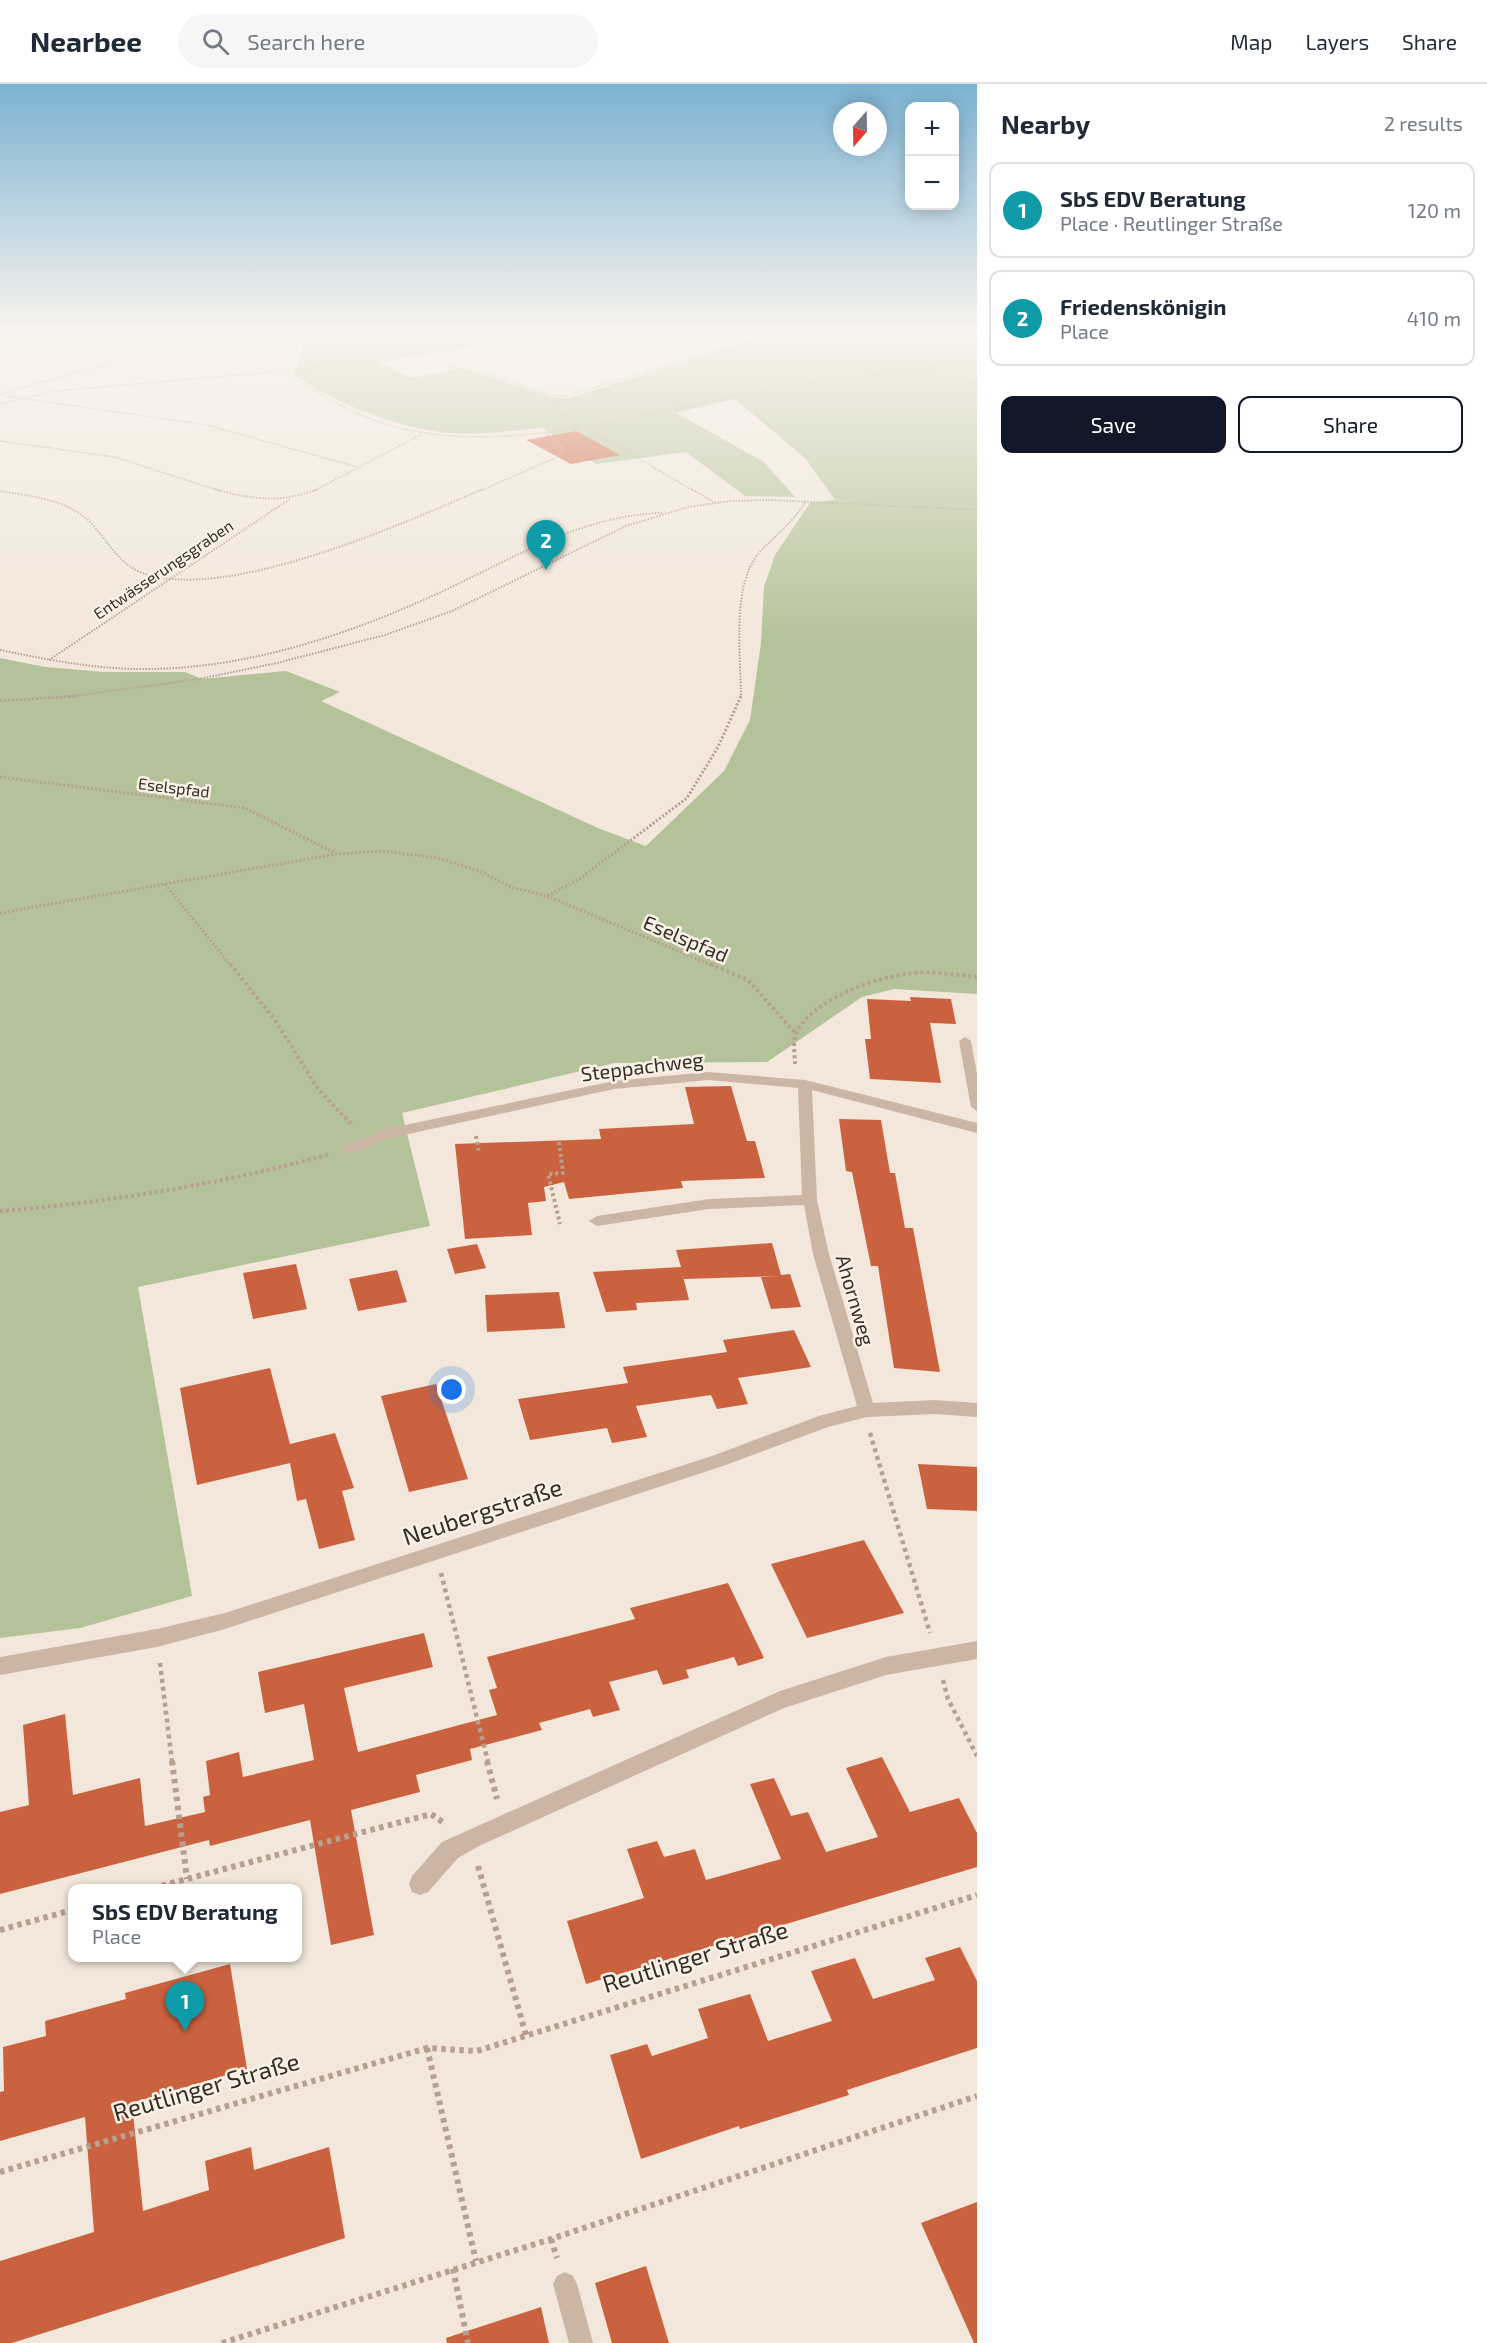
<!DOCTYPE html>
<meta charset="utf-8">
<style>
body{margin:0;font-family:"Exo 2",sans-serif;background:#f6f6f7;color:#1f2937}
.controls{position:absolute;right:18px;top:18px;display:grid;overflow:hidden;border-radius:12px;box-shadow:0 3px 15px #0003}
.controls button{width:54px;height:54px;display:grid;place-items:center;padding:0;border:0;border-bottom:2px solid #e0e1e3;background:#fff;color:#1f2937;font:30px sans-serif}
.compass{position:absolute;left:833px;top:18px;width:54px;height:54px;border-radius:50%;background:#fff;box-shadow:0 3px 15px #0003;rotate:200deg}
.you{position:absolute;left:452px;top:1306px;width:21px;height:21px;margin:-15px;border:4px solid #fff;border-radius:50%;background:#1a73e8;box-shadow:0 0 0 9px #1a73e833}
.badge{display:grid;place-items:center;width:39px;height:39px;border-radius:50%;background:#111827;color:#fff;font-size:20px;font-weight:700}
.pin{position:absolute;translate:-50% -50px;filter:drop-shadow(0 2px 3px #0008)}
.pin::after{content:'';position:absolute;top:32px;width:21px;height:18px;background:inherit;clip-path:polygon(0 0,100% 0,50% 100%)}
.popup{position:absolute;left:68px;top:1800px;width:234px;height:78px;box-sizing:border-box;display:grid;place-content:center;border-radius:12px;background:#fff;filter:drop-shadow(0 2px 4px #0005);font-size:20px;white-space:nowrap;color:#747a83}
.popup b{font-size:22px;color:#1f2937}
.popup::after{content:'';position:absolute;left:50%;top:100%;margin-left:-12px;border:12px solid transparent;border-top-color:#fff}
.list{margin:0;padding:0;list-style:none}
h2{display:flex;justify-content:space-between;align-items:center;height:78px;margin:0;padding:0 24px;font-size:26px}
h2 small{font-size:20px;font-weight:400;color:#747a83}
.list li{display:grid;grid-template-columns:39px 1fr auto;gap:18px;align-items:center;box-sizing:border-box;height:96px;margin:0 12px 12px;padding:0 12px;border:2px solid #e0e1e3;border-radius:12px}
.list b{display:block;font-size:22px;white-space:nowrap}
.list p{margin:0;font-size:20px;white-space:nowrap;color:#747a83}
.list em{font-size:20px;font-style:normal;color:#747a83}
.actions{display:flex;gap:12px;padding:18px 24px}
.actions a{flex:1;padding:14px 0;border:2px solid #111827;border-radius:12px;text-align:center;font-size:21px;color:#111827}
.actions .main{background:#111827;color:#fff}
.icon{flex:none;width:33px;height:33px;fill:none;stroke:currentColor;stroke-width:2;stroke-linecap:round;stroke-linejoin:round}
.map{position:relative;flex:none;width:977px;height:2259px;overflow:hidden}
header{display:flex;align-items:center;gap:36px;box-sizing:border-box;height:84px;padding:0 30px;background:#fff;border-bottom:2px solid #e0e1e3}
header strong{font-size:28px}
nav{display:flex;gap:33px;margin-inline-start:auto;font-size:21px}
.search{width:420px;height:54px;background:#f6f6f7;display:flex;align-items:center;gap:15px;box-sizing:border-box;padding:0 21px;border-radius:33px;color:#747a83;font-size:22px}
main{display:flex}
aside{flex:1;background:#fff}
.map>svg:first-child{display:block}
.green{fill:#b4c299}
.building{fill:#cb623f}
.lines{fill:none;stroke-linecap:round;stroke-linejoin:round}
.path-far5{stroke:#b7a08f;stroke-width:1.5;stroke-dasharray:1.5 1.5;stroke-linecap:butt}
.path-far4{stroke:#b7a08f;stroke-width:2;stroke-dasharray:1.5 1.5;stroke-linecap:butt}
.path-far3{stroke:#b7a08f;stroke-width:3;stroke-dasharray:2 2;stroke-linecap:butt}
.path-far2{stroke:#b7a08f;stroke-width:4;stroke-dasharray:3 3;stroke-linecap:butt}
.path-far1{stroke:#b7a08f;stroke-width:4.5;stroke-dasharray:4 4;stroke-linecap:butt}
.path{stroke:#b7a08f;stroke-width:6;stroke-dasharray:4.5 4.5;stroke-linecap:butt}
.service{fill:#cbb6a5;fill-rule:evenodd}
.minor{fill:#cbb6a5;fill-rule:evenodd}
.labels{text-anchor:middle;dominant-baseline:central;stroke-width:5;stroke-linejoin:round;paint-order:stroke}
.far-street-label{font-size:16px;fill:#362c27;stroke:#faf1e6}
.street-label{font-size:20px;fill:#362c27;stroke:#faf1e6}
.near-street-label{font-size:24px;fill:#362c27;stroke:#faf1e6}
</style>
<header>
<strong>Nearbee</strong>
<div class="search"><svg class="icon" aria-label="search" viewBox="0 0 24 24"><circle cx="10" cy="10" r="6"/><path d="M15 15l6 6"/></svg>Search here</div>
<nav><a>Map</a><a>Layers</a><a>Share</a></nav>
</header>
<main>
<div class="map">
<svg width="977" height="2259" viewBox="0 0 977 2259">
<rect width="100%" height="100%" fill="#f2e7da"/>
<path class="green" d="M300 246H542L490 260 378 278 412 294 462 284 555 314H570L783 246H977V910L894 905 862 913 767 978 615 979 402 1029 430 1142 138 1203 192 1512 80 1544 0 1554V574L45 583 104 588H185L202 595 286 587 340 608 321 617 600 745 646 762 724 687 750 636 761 559 764 503 775 471 810 419 835 416 806 375 735 315 676 329 764 378 795 413 745 412 686 368 596 380 543 344C508 347 468 353 433 347 384 338 333 318 293 290 302 279 304 259 300 246Z"/>
<g class="building">
<path d="M576 347 620 371 571 380 526 356Z"/>
<path d="M910 913 951 915 956 940 930 939 941 999 870 995 865 955H871L867 915 911 917Z"/>
<path d="M731 1002 747 1057H755L765 1094 681 1097 683 1104 569 1115 564 1098 544 1103 546 1117 528 1119 532 1151 465 1155 455 1060 601 1055 599 1045 694 1040 685 1003Z"/>
<path d="M839 1035 881 1036 890 1089H895L905 1144H913L940 1288 894 1284 878 1182H871L852 1088 846 1087Z"/>
<path d="M772 1159 781 1191 790 1190 801 1223 771 1225 761 1193 779 1192 684 1195 682 1188 689 1216 636 1219 637 1226 606 1228 593 1188 681 1183 676 1166Z"/>
<path d="M477 1160 486 1184 455 1190 447 1165Z"/>
<path d="M296 1180 307 1225 253 1235 243 1189Z"/>
<path d="M397 1186 407 1218 358 1227 349 1195Z"/>
<path d="M559 1208 565 1244 487 1248 485 1211Z"/>
<path d="M794 1246 811 1283 738 1294 748 1320 717 1325 711 1311 636 1322 647 1353 612 1359 607 1344 530 1356 518 1315 628 1299 623 1283 727 1268 723 1256Z"/>
<path d="M270 1284 290 1360 335 1349 354 1404 342 1407 355 1456 319 1465 306 1415 297 1417 290 1379 197 1401 180 1304Z"/>
<path d="M436 1300 468 1395 409 1408 381 1312Z"/>
<path d="M918 1380 977 1383V1427L927 1425Z"/>
<path d="M864 1456 904 1529 807 1554 771 1480Z"/>
<path d="M728 1499 764 1574 738 1582 734 1573 686 1586 689 1594 663 1601 657 1586 609 1598 620 1626 593 1633 590 1625 539 1639 542 1646 470 1665 472 1676 416 1691 420 1708 351 1726 374 1851 331 1861 310 1736 210 1762 209 1756 0 1810V1728L29 1721 23 1641 65 1630 73 1711 140 1694 145 1742 205 1728 203 1713 210 1711 206 1677 239 1668 243 1693 314 1676 304 1620 265 1629 258 1588 424 1549 433 1583 344 1604 358 1668 497 1631 489 1606 497 1604 487 1573 635 1535 630 1524Z"/>
<path d="M882 1673 910 1728 959 1714 977 1749V1783L586 1900 567 1837 644 1814 627 1765 657 1757 664 1773 695 1765 706 1796 781 1775 750 1700 774 1694 791 1732 808 1728 826 1768 878 1753 846 1684Z"/>
<path d="M960 1863 977 1897V1964L847 2006 849 2011 740 2045 739 2042 641 2075 610 1971 647 1960 652 1972 708 1954 698 1925 750 1910 768 1957 832 1937 811 1887 855 1874 873 1915 935 1896 925 1874Z"/>
<path d="M230 1880 247 1985 132 2019 143 2127 209 2106 205 2077 251 2063 254 2086 329 2063 345 2154 12 2259H0V2177L94 2148 85 2033 0 2057V2008L4 2007 3 1963 46 1952 45 1937 126 1915 125 1909Z"/>
<path d="M977 2118V2259H974L921 2139Z"/>
<path d="M646 2182 669 2259H612L595 2199Z"/>
<path d="M541 2223 549 2259H447L446 2254Z"/>
</g>
<g class="lines">
<g class="path-far5">
<path d="M0 270 33 264 48 258 47 254 8 246"/>
<path d="M448 282 497 292 549 311 566 312 781 246"/>
<path d="M282 287C319 310 358 334 400 344 508 371 645 329 752 309 826 295 902 289 977 276"/>
<path d="M283 287 299 270 294 246"/>
<path d="M913 289 977 299"/>
<path d="M1 310 144 269 156 260 161 252 158 246"/>
<path d="M0 311 207 341 357 383"/>
<path d="M558 313 555 314 556 325 580 343"/>
<path d="M0 320 56 307 282 287 380 275"/>
<path d="M585 343 694 407"/>
<path d="M0 357 115 373 220 407"/>
<path d="M314 407 422 350"/>
<path d="M480 407 555 374 564 364 545 348"/>
</g>
<g class="path-far4">
<path d="M215 405C251 416 283 419 318 405"/>
<path d="M692 405 715 419"/>
<path d="M0 407C30 412 66 415 89 437 106 454 117 478 140 488 222 521 404 439 483 405"/>
<path d="M0 566C44 575 89 584 135 585 241 587 346 552 441 508 512 475 582 431 662 429"/>
<path d="M49 576 290 415"/>
<path d="M58 614 199 595 277 579 385 551 452 527 626 442 688 423 730 417 771 416 977 426"/>
<path d="M741 614C741 572 731 502 759 469 777 449 791 441 806 417"/>
</g>
<g class="path-far3">
<path d="M0 617 77 612"/>
<path d="M0 693 245 724 335 769"/>
<path d="M165 800 231 882"/>
<path d="M547 812 714 882"/>
<path d="M0 829 336 770 383 767 438 774 479 787 511 803 546 812 578 796 687 714 718 663 741 612"/>
</g>
<g class="path-far2">
<path d="M230 880 275 936 318 1005 353 1042"/>
<path d="M710 880 748 896 796 950"/>
<path d="M795 980C795 970 792 957 797 948 813 915 878 892 913 889 934 887 956 891 977 893"/>
<path d="M476 1052 479 1068"/>
<path d="M559 1058 563 1089 548 1090 560 1140"/>
<path d="M0 1127C112 1118 222 1100 330 1070"/>
</g>
<g class="path-far1">
<path d="M870 1349 930 1549"/>
<path d="M441 1489 488 1678"/>
<path d="M160 1579 172 1678"/>
<path d="M943 1596 948 1615 977 1672"/>
</g>
<g class="path">
<path d="M172 1677 187 1795"/>
<path d="M487 1677 497 1715"/>
<path d="M478 1782 526 1951"/>
<path d="M153 1804 431 1730 444 1739"/>
<path d="M0 1846 72 1826"/>
<path d="M427 1964 476 2177"/>
<path d="M0 2088 427 1964 477 1967 977 1811"/>
<path d="M551 2155 557 2174"/>
<path d="M453 2185 468 2259"/>
<path d="M222 2259 551 2155 977 2012"/>
</g>
<g class="service">
<path d="M522 246H533L397 274 394 272Z"/>
<path d="M965 953 971 957 977 990V1027L971 1023 959 957Z"/>
<path d="M565 2188 573 2192 577 2200 593 2259H569L553 2200 557 2192Z"/>
</g>
<g class="minor">
<path d="M708 988 805 996 977 1039V1049L812 1006 817 1116 829 1170 873 1319 935 1316 977 1319V1333L935 1330 867 1333 828 1343 723 1382 225 1545 157 1563 0 1591V1573L157 1545 225 1529 712 1372 819 1332 857 1322 813 1170 804 1121 709 1125 597 1142 589 1137 597 1132 709 1115 802 1111 798 1004 708 996 614 1005 390 1054 349 1070 342 1065 344 1062 386 1045 614 997Z"/>
<path d="M977 1557V1575L886 1591 784 1624 479 1762 458 1774 428 1808 420 1811 412 1808 409 1800 412 1792 442 1758 780 1607 886 1573Z"/>
</g>
</g>
<linearGradient id="sky" x2="0" y2="1"><stop stop-color="#7bb2d2"/><stop offset="0.44" stop-color="#f9f4ee"/><stop offset="1" stop-color="#f9f4ee" stop-opacity="0"/></linearGradient>
<rect width="977" height="562" fill="url(#sky)"/>
<g class="labels">
<g class="far-street-label">
<text transform="translate(163 485) rotate(-34)">Entwässerungsgraben</text>
<text transform="translate(174 703) rotate(7)">Eselspfad</text>
</g>
<g class="street-label">
<text transform="translate(686 854) rotate(23)">Eselspfad</text>
<text transform="translate(642 982) rotate(-7)">Steppachweg</text>
<text transform="translate(856 1216) rotate(74)">Ahornweg</text>
</g>
<g class="near-street-label">
<text transform="translate(482 1427) rotate(-18)">Neubergstraße</text>
<text transform="translate(695 1872) rotate(-17)">Reutlinger Straße</text>
<text transform="translate(206 2002) rotate(-16)">Reutlinger Straße</text>
</g>
</g>
</svg>
<div class="controls">
<button>+</button>
<button>−</button>
</div>
<svg class="compass" viewBox="-18 -18 36 36"><path d="M0-13l5 13h-10z" fill="#e53935"/><path d="M0 13l5-13h-10z" fill="#747a83"/></svg>
<div class="you"></div>
<div class="pin badge" style="left:185px;top:1947px;background:#0f9aa8">1</div>
<div class="popup"><b>SbS EDV Beratung</b>Place</div>
<div class="pin badge" style="left:546px;top:486px;background:#0f9aa8">2</div>
</div>
<aside>
<h2>Nearby<small>2 results</small></h2>
<ul class="list">
<li><span class="badge" style="background:#0f9aa8">1</span><div><b>SbS EDV Beratung</b><p>Place · Reutlinger Straße</p></div><em>120 m</em></li>
<li><span class="badge" style="background:#0f9aa8">2</span><div><b>Friedenskönigin</b><p>Place</p></div><em>410 m</em></li>
</ul>
<div class="actions"><a class="main">Save</a><a>Share</a></div>
</aside>
</main>
